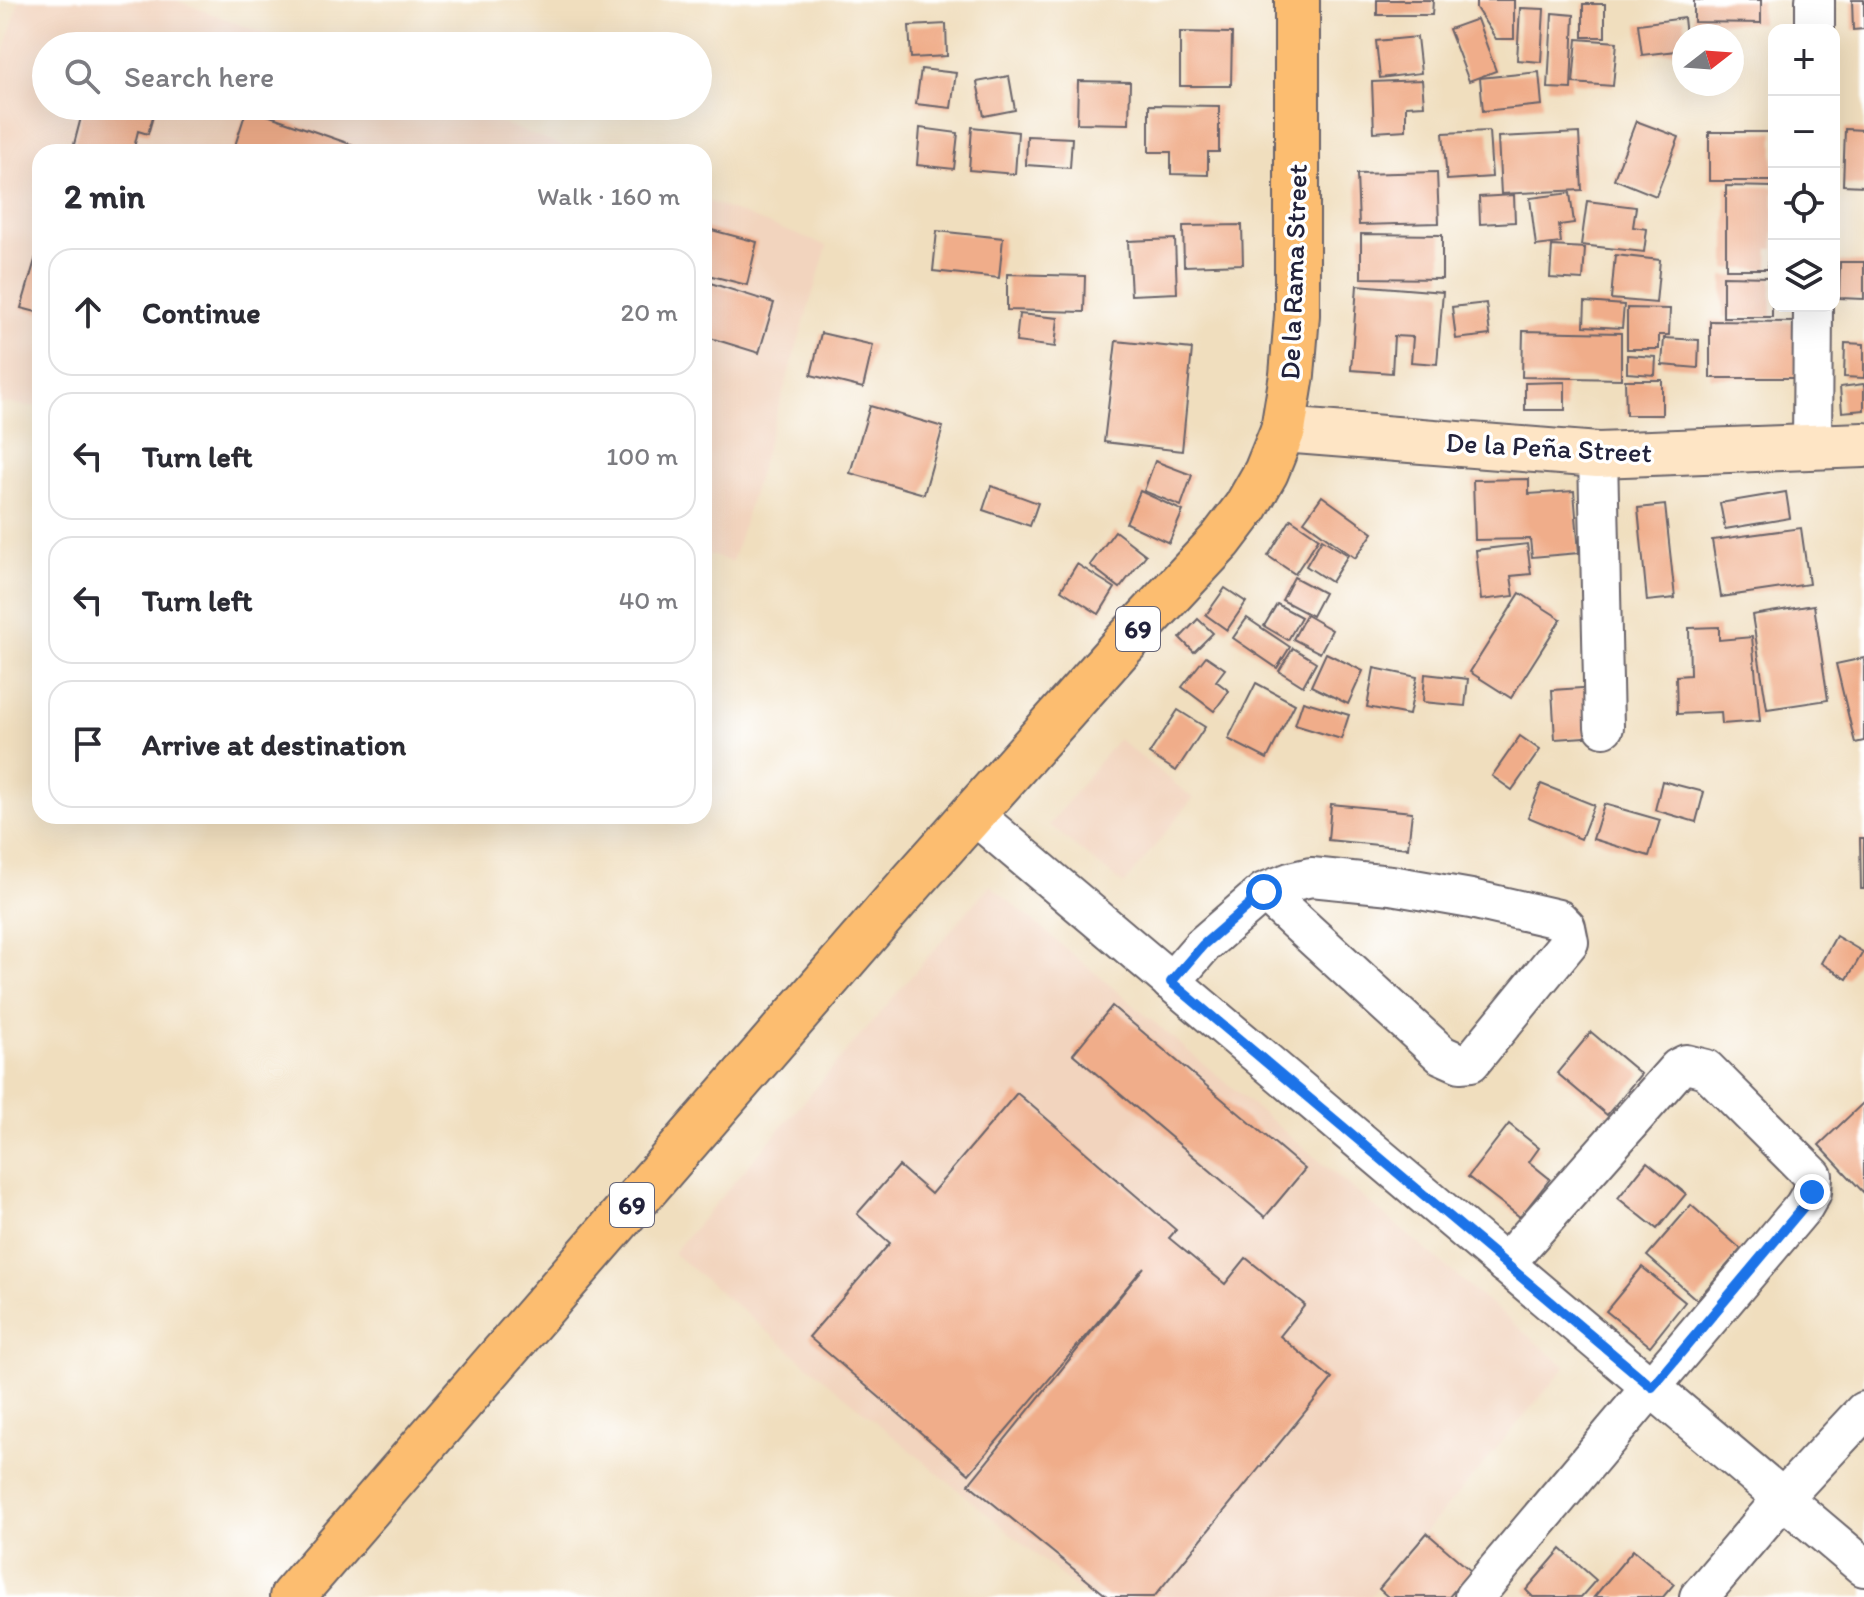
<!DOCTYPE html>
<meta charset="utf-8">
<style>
body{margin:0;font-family:Itim,sans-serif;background:#f2f2f3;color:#2b2b33}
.controls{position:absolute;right:24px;top:24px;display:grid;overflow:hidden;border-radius:16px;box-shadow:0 8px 32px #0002}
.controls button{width:72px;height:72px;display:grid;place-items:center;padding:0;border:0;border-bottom:2px solid #e1e1e2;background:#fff;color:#2b2b33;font:40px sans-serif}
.compass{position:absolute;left:1672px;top:24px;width:72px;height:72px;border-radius:50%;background:#fff;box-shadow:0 8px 32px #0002;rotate:73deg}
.stop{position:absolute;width:24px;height:24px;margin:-18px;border:6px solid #1a73e8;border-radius:50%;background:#fff}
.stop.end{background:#1a73e8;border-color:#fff;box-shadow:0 2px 8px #0008}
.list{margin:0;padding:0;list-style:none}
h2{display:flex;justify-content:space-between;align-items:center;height:104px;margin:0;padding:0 32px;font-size:34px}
h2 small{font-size:26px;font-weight:400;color:#7c7c81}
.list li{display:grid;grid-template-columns:52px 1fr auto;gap:24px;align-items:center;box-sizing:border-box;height:128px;margin:0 16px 16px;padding:0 16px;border:2px solid #e1e1e2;border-radius:24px}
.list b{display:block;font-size:30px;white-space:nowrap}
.list em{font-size:26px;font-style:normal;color:#7c7c81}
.icon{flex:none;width:44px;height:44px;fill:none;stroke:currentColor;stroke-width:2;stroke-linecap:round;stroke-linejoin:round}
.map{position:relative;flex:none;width:1864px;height:1597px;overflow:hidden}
.search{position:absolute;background:#fff;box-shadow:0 8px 32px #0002;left:32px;top:32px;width:680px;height:88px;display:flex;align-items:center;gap:20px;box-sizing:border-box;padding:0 28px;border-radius:44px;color:#7c7c81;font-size:30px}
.panel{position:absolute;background:#fff;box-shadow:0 8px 32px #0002;left:32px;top:144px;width:680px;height:680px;border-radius:24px}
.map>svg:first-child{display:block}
.built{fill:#f2d4be}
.building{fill:#f0ad8a}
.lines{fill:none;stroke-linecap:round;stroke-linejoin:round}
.street-casing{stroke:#6a6469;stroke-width:42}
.secondary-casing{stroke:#6a6469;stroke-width:48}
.highway-casing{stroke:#6a6469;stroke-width:48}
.street{stroke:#fff;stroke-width:38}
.secondary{stroke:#fee5c5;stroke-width:44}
.highway{stroke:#fcbd6f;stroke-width:44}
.route{stroke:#1a73e8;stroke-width:10}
.labels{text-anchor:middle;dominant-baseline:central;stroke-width:7;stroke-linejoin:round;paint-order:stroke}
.shield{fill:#fff;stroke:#646476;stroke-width:2}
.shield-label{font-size:26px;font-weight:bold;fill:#22223b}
.street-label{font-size:28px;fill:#22223b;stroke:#fff}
</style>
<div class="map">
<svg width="1864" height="1597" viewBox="0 0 1864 1597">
<rect width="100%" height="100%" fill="#fff"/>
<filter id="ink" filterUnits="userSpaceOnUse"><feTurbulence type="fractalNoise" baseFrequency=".0125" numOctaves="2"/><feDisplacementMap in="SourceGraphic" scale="16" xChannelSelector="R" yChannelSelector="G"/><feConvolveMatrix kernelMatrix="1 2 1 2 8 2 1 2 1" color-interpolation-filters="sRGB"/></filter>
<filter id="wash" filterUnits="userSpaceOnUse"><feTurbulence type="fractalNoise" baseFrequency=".006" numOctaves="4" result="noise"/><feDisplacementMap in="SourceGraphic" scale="32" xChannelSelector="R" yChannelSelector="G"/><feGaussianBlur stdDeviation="1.8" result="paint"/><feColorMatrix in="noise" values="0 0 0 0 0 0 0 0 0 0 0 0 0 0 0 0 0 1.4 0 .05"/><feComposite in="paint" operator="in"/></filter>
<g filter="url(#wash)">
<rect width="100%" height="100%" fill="#f0debe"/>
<g class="built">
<path d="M19 0H176L297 46H46V106H456L578 152H40V407L0 403V67Z"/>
<path d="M704 200 827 246 732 562 704 553Z"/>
<path d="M1118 739 1193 798 1124 885 1049 825Z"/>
<path d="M990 885 1566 1367 1370 1597H1087L673 1253Z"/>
</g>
<g id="blocks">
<g class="building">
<path d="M1377 0H1433L1432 15H1377Z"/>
<path d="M1476 0H1514V39H1496L1476 8Z"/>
<path d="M1694 0H1761V23L1694 22Z"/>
<path d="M1852 0H1864V29L1853 30Z"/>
<rect x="1583" y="4" width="22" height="33"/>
<path d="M1520 8 1544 9 1541 62 1517 60Z"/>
<path d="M1552 13 1574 15 1571 89 1548 88Z"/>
<path d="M1684 18 1686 36H1684V50L1642 55 1638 24Z"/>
<path d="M1477 19 1496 71 1469 81 1449 29Z"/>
<path d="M946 24 947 56 911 58 909 26Z"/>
<path d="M1180 32 1232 33 1231 86H1180Z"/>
<path d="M1417 37 1421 73 1380 78 1376 41Z"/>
<path d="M1577 39 1617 42 1613 86 1573 83Z"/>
<path d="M921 69 956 73 951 108 916 104Z"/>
<path d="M1539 72 1542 105 1483 111 1480 78Z"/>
<path d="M1009 76 1015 110 984 116 977 82Z"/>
<path d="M1422 80 1424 105 1406 106V130L1374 132 1372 82Z"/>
<path d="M1078 81 1130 82 1129 124 1077 123Z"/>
<path d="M1149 105 1219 106V152H1208V175L1171 174V152H1149Z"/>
<path d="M84 106H156L148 134 138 131 133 152H72Z"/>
<path d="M247 108 373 152H233Z"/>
<path d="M1636 121 1679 137 1656 196 1614 179Z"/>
<path d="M972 127 1018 132 1015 174 969 170Z"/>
<path d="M920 128 958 133 954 169 917 165Z"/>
<path d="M1845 129 1864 130V186L1843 185Z"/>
<path d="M1489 131 1492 177 1447 180 1443 133Z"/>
<rect x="1709" y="132" width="65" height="49"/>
<path d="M1579 133 1582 190 1501 194 1498 137Z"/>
<path d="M1027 136 1072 138 1070 168 1026 165Z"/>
<path d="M1437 172 1439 223 1359 225 1357 174Z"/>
<path d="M1726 186 1774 187V249H1769L1768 269H1726Z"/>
<path d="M1570 193 1574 223 1559 225 1561 243 1536 246 1530 198Z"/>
<path d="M1514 195 1515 222 1480 224 1479 197Z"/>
<path d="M1587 201 1636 207 1633 227 1647 229 1644 252 1581 245Z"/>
<path d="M1242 225 1243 264 1184 266 1183 226Z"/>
<path d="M704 228 757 242 747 285 704 274Z"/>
<path d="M937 231 1003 238 999 278 933 271Z"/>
<path d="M1361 234 1442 235V279L1361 278Z"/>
<path d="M1175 239 1177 293 1131 295 1128 241Z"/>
<path d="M40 243V313L21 308Z"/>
<path d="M1552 246 1585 248 1583 280 1550 278Z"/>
<path d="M1615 255 1660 260 1656 303 1611 299Z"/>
<path d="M1840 262H1864V299L1839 298Z"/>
<path d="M1007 274 1085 276 1084 312 1007 310Z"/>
<path d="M1723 276 1772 277V317H1723Z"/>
<path d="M704 281 774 303 759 353 704 336Z"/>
<path d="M1357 285 1443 292 1437 364 1411 362 1413 337 1394 336 1392 373 1351 370Z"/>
<path d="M1585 302 1624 305 1622 328 1584 326Z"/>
<path d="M1486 303 1490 335 1456 339 1452 307Z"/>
<path d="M1627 308 1670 309 1669 335H1659V349H1627Z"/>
<path d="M1019 314 1058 318 1055 347 1016 342Z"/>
<path d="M1710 321 1797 322 1796 378H1710Z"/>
<path d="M1523 331 1621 333V379L1522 377Z"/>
<path d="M821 333 873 345 863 388 811 375Z"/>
<path d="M1664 338 1699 340 1698 368 1662 365Z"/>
<path d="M1116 341 1192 349 1182 451 1104 442Z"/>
<path d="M1845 343 1864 344V378L1844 377Z"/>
<path d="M1627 355 1656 357 1655 375 1627 373Z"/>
<path d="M1625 380H1662V415H1626Z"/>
<path d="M1565 382V410H1525V383Z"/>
<path d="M1864 384V410L1842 412 1840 387Z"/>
<path d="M870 406 943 427 924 494 850 473Z"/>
<path d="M1155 461 1192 475 1181 506 1144 491Z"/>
<path d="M1529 479V494L1574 491 1579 553 1532 557 1530 539 1475 540 1473 480Z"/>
<path d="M991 486 1038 503 1030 526 983 510Z"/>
<path d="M1140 491 1183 511 1169 543 1126 523Z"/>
<path d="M1786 492 1790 518 1725 529 1720 503Z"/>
<path d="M1322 496 1373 533 1355 558 1304 521Z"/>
<path d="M1665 505 1675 598 1647 601 1638 508Z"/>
<path d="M1291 519 1319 538 1295 574 1268 556Z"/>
<path d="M1801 528 1809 584 1721 597 1712 540Z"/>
<path d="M1115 531 1146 555 1120 588 1090 565Z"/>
<path d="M1322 539 1348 555 1331 582 1306 566Z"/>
<path d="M1527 544 1531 574 1511 576 1514 596 1481 600 1476 550Z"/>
<path d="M1077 564 1115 588 1099 614 1061 590Z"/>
<path d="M1294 577 1324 593 1312 616 1282 600Z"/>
<path d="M1225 588 1246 602 1227 630 1206 615Z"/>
<path d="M1520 593 1561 619 1511 698 1470 672Z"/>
<path d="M1277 604 1301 617 1288 640 1264 626Z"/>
<path d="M1814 605 1828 700 1767 709 1752 615Z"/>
<path d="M1306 615 1332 630 1320 653 1293 639Z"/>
<path d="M1247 618 1290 647 1277 668 1233 638Z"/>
<path d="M1198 619 1213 633 1194 652 1180 638Z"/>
<path d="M1719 627V640L1752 637 1760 721 1722 724 1721 712 1677 714 1676 676 1690 675 1689 628Z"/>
<path d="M1293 648 1316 662 1303 686 1279 671Z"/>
<path d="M1326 653 1363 671 1348 704 1311 686Z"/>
<path d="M1206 656 1225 669 1216 681 1229 691 1214 711 1182 687Z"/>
<path d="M1864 658V741L1855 743 1836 664Z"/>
<path d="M1374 668 1417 677 1409 715 1367 707Z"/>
<path d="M1425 674 1468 679 1465 706 1423 702Z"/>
<path d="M1256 683 1295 704 1267 759 1228 739Z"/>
<path d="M1597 687 1600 736 1555 739 1552 690Z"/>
<path d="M1303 701 1349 715 1341 739 1295 725Z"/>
<path d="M1178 710 1205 727 1176 771 1149 754Z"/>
<path d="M1520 736 1540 750 1512 790 1492 776Z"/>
<path d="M1662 781 1704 792 1696 822 1655 810Z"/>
<path d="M1541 784 1594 805 1581 839 1528 817Z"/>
<path d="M1331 804 1412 812 1408 848 1328 840Z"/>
<path d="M1604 804 1660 820 1649 856 1593 839Z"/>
<path d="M1860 838H1864V889H1861Z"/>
<path d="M1836 936 1863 952 1847 979 1821 963Z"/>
<path d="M1112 1006 1305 1169 1265 1217 1073 1054Z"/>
<path d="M1591 1032 1641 1074 1607 1115 1557 1073Z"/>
<path d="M1017 1093 1176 1230 1169 1238 1225 1284 1246 1258 1305 1305 1280 1336 1332 1379 1154 1597H1108L969 1484 1144 1267 969 1474 809 1337 890 1243 857 1214 899 1166 931 1194Z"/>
<path d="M1864 1102V1193L1819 1145Z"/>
<path d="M1509 1124 1539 1148 1529 1162 1550 1179 1520 1217 1468 1177Z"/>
<path d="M1647 1162 1686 1194 1657 1229 1618 1198Z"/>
<path d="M1691 1205 1741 1249 1697 1300 1647 1256Z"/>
<path d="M1642 1267 1685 1302 1650 1346 1606 1311Z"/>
<path d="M1427 1533 1471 1571 1449 1597H1388L1379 1589Z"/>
<path d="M1561 1549 1596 1580 1581 1597H1533L1526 1590Z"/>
<path d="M1633 1550 1674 1584 1663 1597H1594Z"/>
</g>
</g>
</g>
<g filter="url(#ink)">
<use href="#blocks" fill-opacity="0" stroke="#6a6469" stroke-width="2"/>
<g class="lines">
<g class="street-casing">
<g id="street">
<path d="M1815 30V0"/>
<path d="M1812 447 1813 306"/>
<path d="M1598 455 1604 727"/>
<path d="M973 814 1864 1567"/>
<path d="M1171 982 1203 945 1264 892 1290 882 1311 877 1391 885 1471 899 1558 919 1566 927 1569 942 1471 1062 1460 1063 1442 1055 1264 892"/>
<path d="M1474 1597 1804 1206 1812 1192 1813 1176 1706 1069 1686 1064 1678 1068 1505 1264"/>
<path d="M1699 1597 1783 1498 1864 1411"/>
</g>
</g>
<g class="secondary-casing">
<path id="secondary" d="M1283 430 1598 455 1864 445"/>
</g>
<g class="highway-casing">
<path id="highway" d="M292 1597 897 899 1123 645 1221 540 1246 507 1266 472 1283 430 1292 375 1297 315V0"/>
</g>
<use href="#street" class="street"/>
<use href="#secondary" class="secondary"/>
<use href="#highway" class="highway"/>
</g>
</g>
<g class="lines" filter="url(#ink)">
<path class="route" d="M1264 892 1203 945 1171 982 1652 1387 1804 1206 1812 1192"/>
</g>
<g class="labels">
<g class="shield">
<rect x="1116" y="607" width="44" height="44" rx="6"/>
<rect x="610" y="1183" width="44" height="44" rx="6"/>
</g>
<g class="shield-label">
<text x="1138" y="629">69</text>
<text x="632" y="1205">69</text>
</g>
<g class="street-label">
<text transform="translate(1293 272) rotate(-88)">De la Rama Street</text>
<text transform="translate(1549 447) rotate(3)">De la Peña Street</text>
</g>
</g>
</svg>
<div class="controls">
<button>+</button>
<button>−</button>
<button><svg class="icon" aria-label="locate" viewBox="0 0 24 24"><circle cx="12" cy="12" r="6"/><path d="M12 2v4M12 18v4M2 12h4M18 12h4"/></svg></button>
<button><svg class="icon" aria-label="layers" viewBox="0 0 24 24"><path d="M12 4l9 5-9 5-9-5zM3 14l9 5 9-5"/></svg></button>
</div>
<svg class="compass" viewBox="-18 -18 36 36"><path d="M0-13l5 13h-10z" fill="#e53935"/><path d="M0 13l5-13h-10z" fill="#7c7c81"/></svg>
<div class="stop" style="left:1264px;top:892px"></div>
<div class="stop end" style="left:1812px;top:1192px"></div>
<div class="search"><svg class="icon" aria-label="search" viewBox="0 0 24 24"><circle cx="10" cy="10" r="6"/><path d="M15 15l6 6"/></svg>Search here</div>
<section class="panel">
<h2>2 min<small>Walk · 160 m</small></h2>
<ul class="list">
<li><svg class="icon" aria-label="ahead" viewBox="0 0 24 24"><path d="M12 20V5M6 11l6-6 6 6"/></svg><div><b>Continue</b></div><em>20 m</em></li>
<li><svg class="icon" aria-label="left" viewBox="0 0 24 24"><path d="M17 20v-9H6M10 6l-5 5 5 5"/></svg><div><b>Turn left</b></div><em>100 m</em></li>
<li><svg class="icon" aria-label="left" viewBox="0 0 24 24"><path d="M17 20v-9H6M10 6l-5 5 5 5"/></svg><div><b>Turn left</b></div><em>40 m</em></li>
<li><svg class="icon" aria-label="arrive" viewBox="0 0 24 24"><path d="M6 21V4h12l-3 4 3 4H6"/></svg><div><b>Arrive at destination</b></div></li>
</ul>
</section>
</div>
